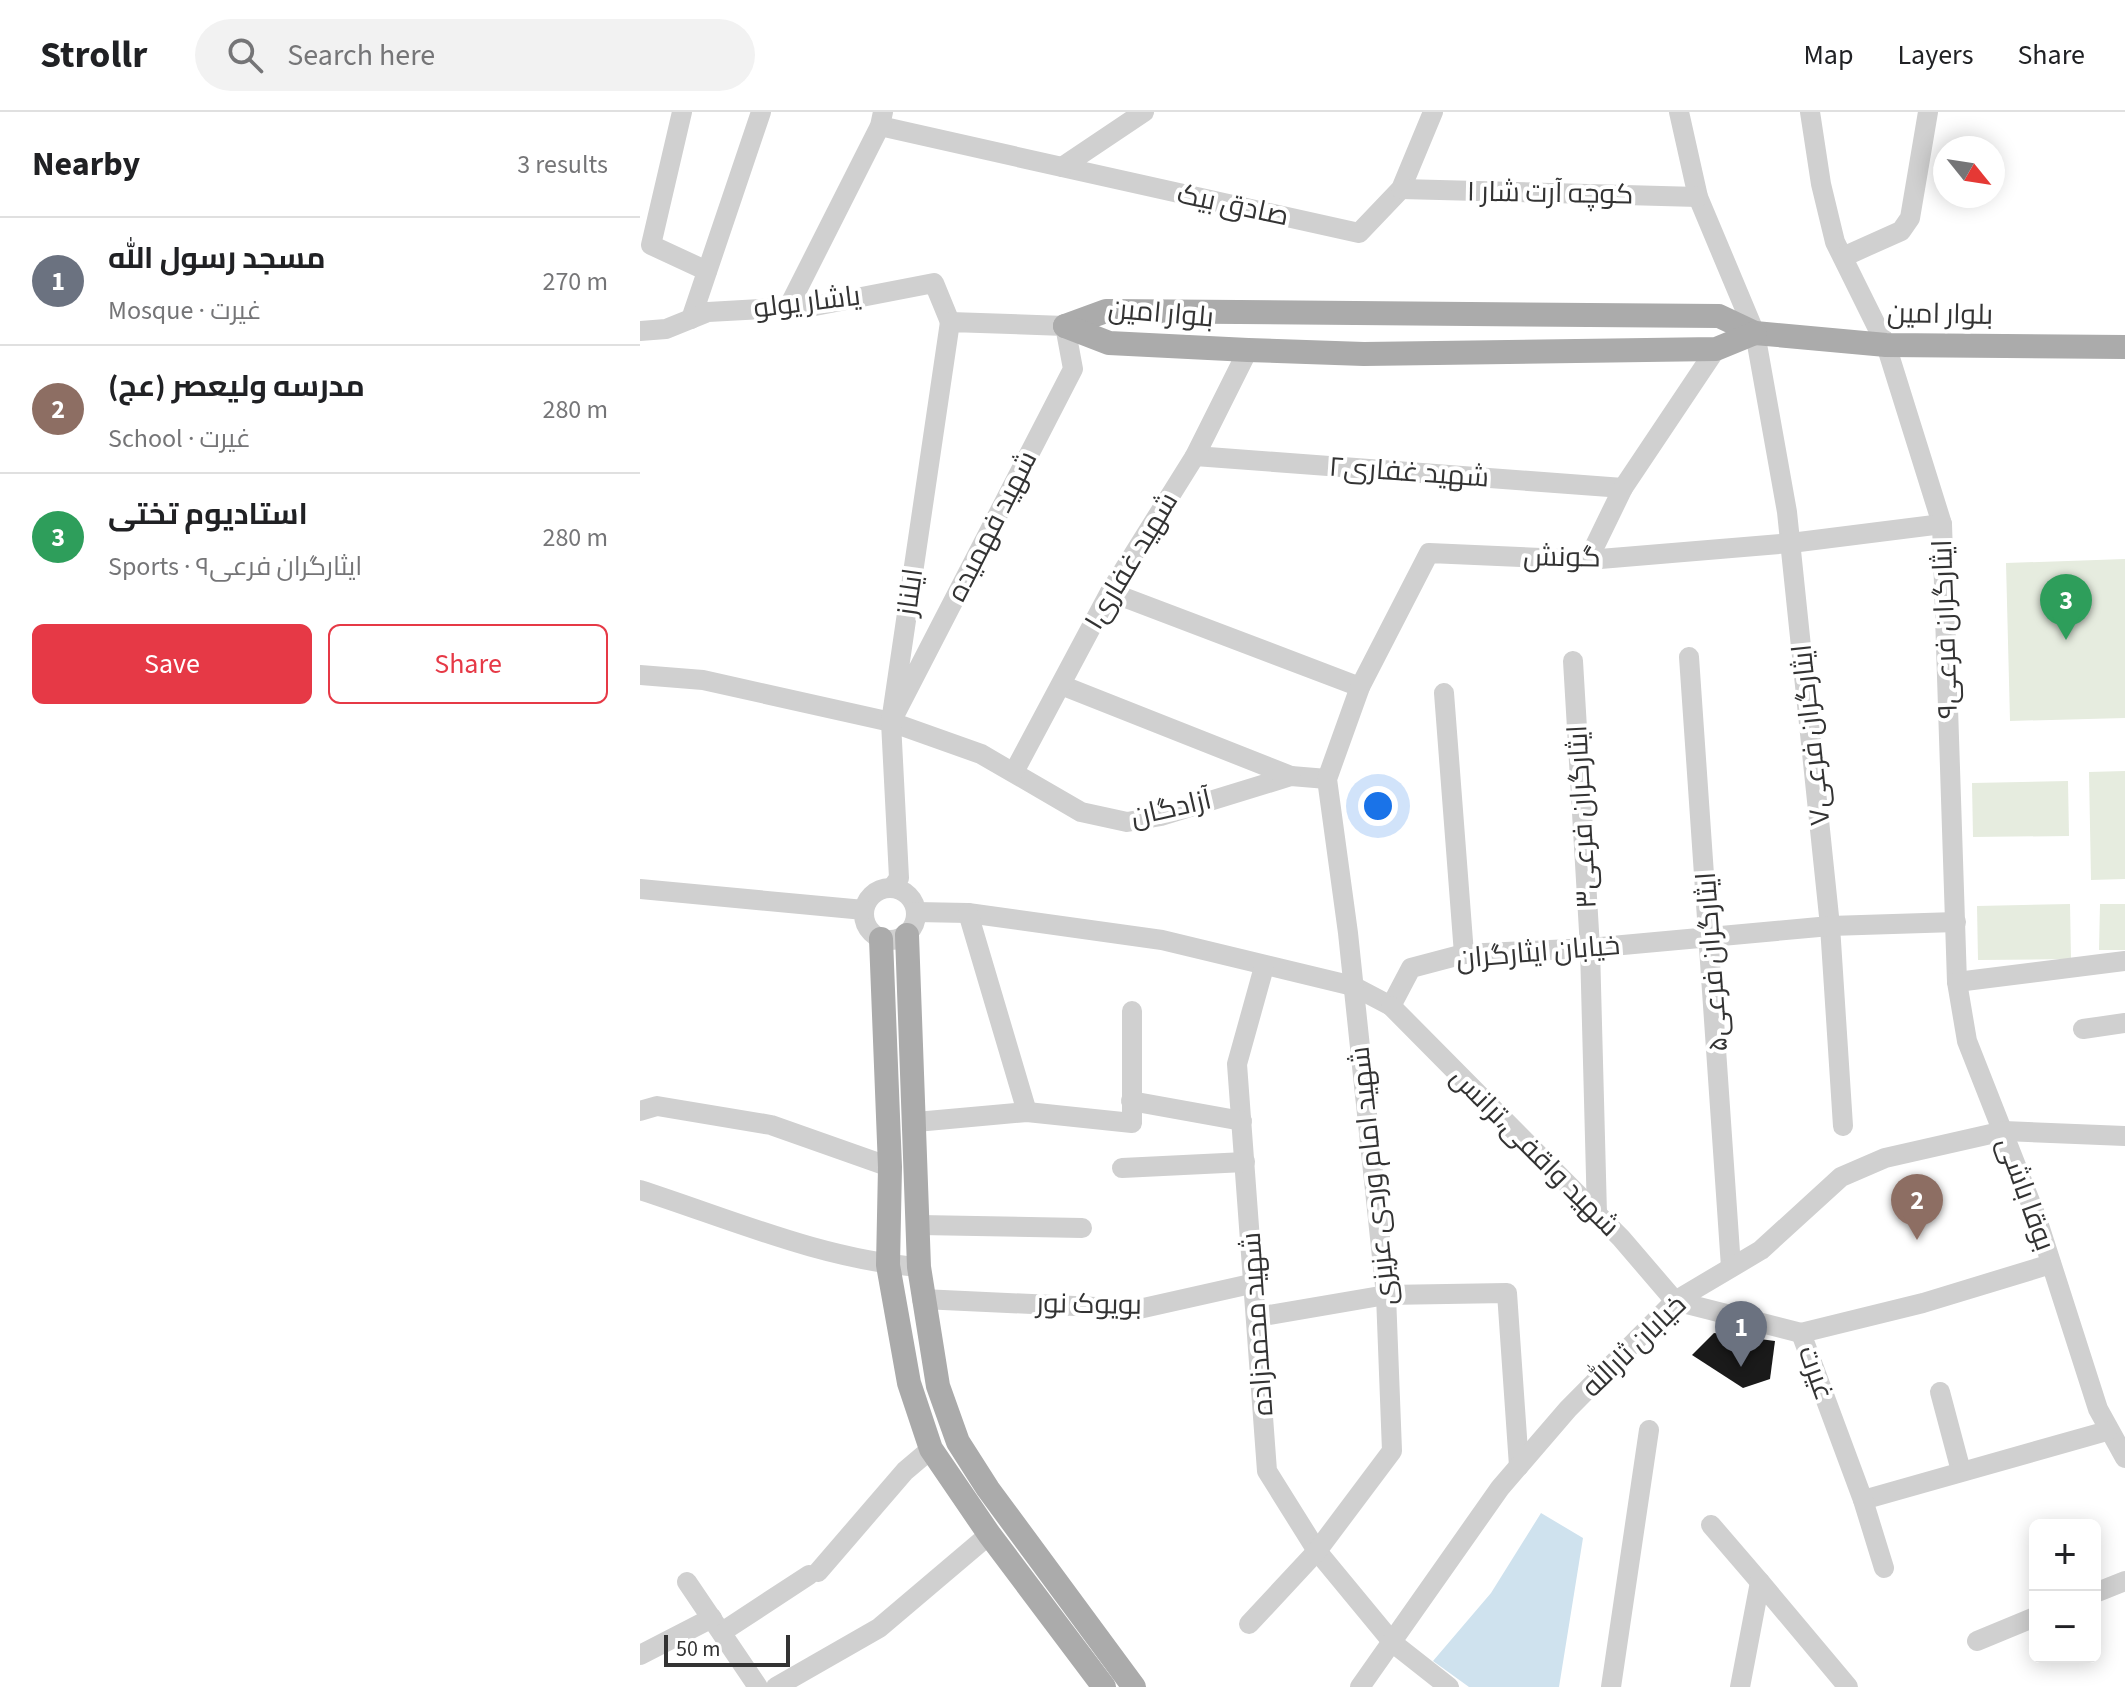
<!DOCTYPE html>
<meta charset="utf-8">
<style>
body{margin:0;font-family:"Source Sans 3",Cairo,sans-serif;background:#f2f2f2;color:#202124}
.controls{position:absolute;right:24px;bottom:24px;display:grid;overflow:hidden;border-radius:12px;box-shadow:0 4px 20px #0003}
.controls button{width:72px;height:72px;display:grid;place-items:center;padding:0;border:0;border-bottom:2px solid #e0e0e0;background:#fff;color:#202124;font:40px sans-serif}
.compass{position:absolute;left:1293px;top:24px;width:72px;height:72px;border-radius:50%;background:#fff;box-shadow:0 4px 20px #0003;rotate:120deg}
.scale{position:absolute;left:24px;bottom:20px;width:126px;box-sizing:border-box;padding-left:8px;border:4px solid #333;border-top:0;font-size:22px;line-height:28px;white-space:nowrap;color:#333;-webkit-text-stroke:6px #fff;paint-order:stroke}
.you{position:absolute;left:738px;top:694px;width:28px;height:28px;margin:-20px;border:6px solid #fff;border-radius:50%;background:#1a73e8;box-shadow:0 0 0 12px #1a73e833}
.badge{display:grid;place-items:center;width:52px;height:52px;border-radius:50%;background:#e63946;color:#fff;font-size:26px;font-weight:700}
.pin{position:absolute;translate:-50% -66px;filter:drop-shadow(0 2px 4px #0008)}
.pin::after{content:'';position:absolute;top:42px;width:28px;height:24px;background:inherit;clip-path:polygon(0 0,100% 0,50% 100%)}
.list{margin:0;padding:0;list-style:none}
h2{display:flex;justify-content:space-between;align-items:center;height:104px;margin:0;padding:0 32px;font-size:34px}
h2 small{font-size:26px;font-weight:400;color:#757577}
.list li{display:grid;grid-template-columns:52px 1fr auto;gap:24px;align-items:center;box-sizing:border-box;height:128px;padding:0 32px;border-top:2px solid #e0e0e0}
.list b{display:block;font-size:30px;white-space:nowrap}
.list p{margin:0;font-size:26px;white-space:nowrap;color:#757577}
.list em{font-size:26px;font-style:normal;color:#757577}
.actions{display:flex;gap:16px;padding:24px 32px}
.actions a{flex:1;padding:18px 0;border:2px solid #e63946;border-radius:12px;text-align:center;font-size:28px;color:#e63946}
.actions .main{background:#e63946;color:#fff}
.icon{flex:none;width:44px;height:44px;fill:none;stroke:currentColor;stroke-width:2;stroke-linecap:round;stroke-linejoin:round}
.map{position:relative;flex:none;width:1485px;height:1575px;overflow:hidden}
header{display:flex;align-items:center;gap:48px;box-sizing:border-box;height:112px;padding:0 40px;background:#fff;border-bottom:2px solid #e0e0e0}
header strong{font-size:38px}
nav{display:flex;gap:44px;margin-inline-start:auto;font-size:28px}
.search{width:560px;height:72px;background:#f2f2f2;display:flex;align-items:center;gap:20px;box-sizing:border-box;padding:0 28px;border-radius:44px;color:#757577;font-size:30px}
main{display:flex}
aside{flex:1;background:#fff}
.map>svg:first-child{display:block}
.green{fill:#e6ecdf}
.water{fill:#cfe2ee}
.building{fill:#1a1a1a}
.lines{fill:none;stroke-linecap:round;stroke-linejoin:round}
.minor{stroke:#d0d0d0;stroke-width:20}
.major{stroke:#ababab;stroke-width:24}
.labels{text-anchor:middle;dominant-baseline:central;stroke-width:8;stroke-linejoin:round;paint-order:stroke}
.street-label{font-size:28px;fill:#333;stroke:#fff}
</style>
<header>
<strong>Strollr</strong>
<div class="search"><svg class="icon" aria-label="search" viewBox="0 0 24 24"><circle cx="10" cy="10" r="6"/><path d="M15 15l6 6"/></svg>Search here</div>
<nav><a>Map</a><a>Layers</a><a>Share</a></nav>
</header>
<main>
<aside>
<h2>Nearby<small>3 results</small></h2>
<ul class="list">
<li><span class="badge" style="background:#6b7280">1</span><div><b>مسجد رسول الله</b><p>Mosque · غیرت</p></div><em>270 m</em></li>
<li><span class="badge" style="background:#8d6e63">2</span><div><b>مدرسه ولیعصر (عج)</b><p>School · غیرت</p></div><em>280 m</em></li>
<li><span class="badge" style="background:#2e9e5b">3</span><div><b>استادیوم تختی</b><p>Sports · ایثارگران فرعی۹</p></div><em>280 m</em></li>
</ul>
<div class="actions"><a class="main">Save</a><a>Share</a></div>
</aside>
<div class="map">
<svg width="1485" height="1575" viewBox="0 0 1485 1575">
<rect width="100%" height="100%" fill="#fff"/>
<g class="green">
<path d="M1485 447V606L1370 609 1366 451Z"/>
<path d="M1485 659V767L1451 768 1449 660Z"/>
<path d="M1428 669 1429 724 1333 725 1332 671Z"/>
<path d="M1430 792 1431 847 1338 848 1337 794Z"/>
<path d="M1460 792H1485V838H1459Z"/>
</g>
<path class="water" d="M901 1401 943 1426 919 1575H829L793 1549 851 1481Z"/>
<path class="building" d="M1074 1221 1135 1229 1130 1267 1103 1276 1052 1243Z"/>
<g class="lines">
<g class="minor">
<path d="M42 0 11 133 67 159"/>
<path d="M504 0 422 55 719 121 761 77 793 0"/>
<path d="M1039 0 1058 85 1115 221 1147 400 1190 814 1203 1014"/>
<path d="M1170 0 1181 72 1195 130 1246 233 1302 412 1317 870 1327 929 1397 1107 1458 1297 1485 1346"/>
<path d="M240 14 422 55"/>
<path d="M761 77 1058 85"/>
<path d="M1203 145 1261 119 1270 106 1288 0"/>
<path d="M148 196 240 14 243 0"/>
<path d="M51 207 121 0"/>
<path d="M0 219 26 217 68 200 175 194 294 171 310 210"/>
<path d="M555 344 983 376"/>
<path d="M948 448 983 376 1076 237"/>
<path d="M470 480 720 575"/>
<path d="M1049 545 1091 1155"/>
<path d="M933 549 950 836 957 1102"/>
<path d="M0 563 63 568 251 610 341 642 441 700 487 710 521 704 651 664 687 667"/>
<path d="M421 573 651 664"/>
<path d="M804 581 824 842"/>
<path d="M251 610 433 257 425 214 310 210 251 610 259 766 252 776"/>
<path d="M374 660 470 480 555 344 608 238"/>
<circle cx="250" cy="802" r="26"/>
<path d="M0 777 224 798"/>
<path d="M276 800 328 801 522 828 713 874 751 894 771 856 824 842 950 836 1190 814 1316 810"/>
<path d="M328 801 387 1000"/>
<path d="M624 855 597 952 627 1359 677 1439 753 1531 809 1575"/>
<path d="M1317 870 1485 849"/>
<path d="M751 894 981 1126 1035 1189 1161 1221"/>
<path d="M1443 917 1485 911"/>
<path d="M491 989 602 1009"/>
<path d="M0 999 17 994 131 1013 250 1055"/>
<path d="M276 1010 387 1000 492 1011V899"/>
<path d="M482 1056 605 1050"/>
<path d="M0 1078C90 1107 184 1148 279 1155"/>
<path d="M280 1113 442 1116"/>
<path d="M282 1187 499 1197 615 1171"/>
<path d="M617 1205 746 1183 867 1181 879 1354"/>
<path d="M1300 1280 1321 1359"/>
<path d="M1223 1388 1467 1319"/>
<path d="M1071 1413 1120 1470"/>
<path d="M1244 1456 1223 1388 1161 1221 1283 1191 1411 1152"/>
<path d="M178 1460 265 1359 291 1337"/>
<path d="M47 1470 118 1575"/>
<path d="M1455 1481 1485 1469"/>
<path d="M609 1512 677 1439 752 1339 746 1183 708 821 687 667 720 575 789 441 948 448 1151 431 1302 412"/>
<path d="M82 1520 169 1463"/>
<path d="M1337 1529 1395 1505"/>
<path d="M0 1543 72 1506"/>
<path d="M136 1575 239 1516 344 1427"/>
<path d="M720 1575 860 1376 928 1297 1035 1189 1121 1138 1201 1065 1245 1046 1364 1019 1485 1024"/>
<path d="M971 1575 1009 1318"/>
<path d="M1100 1575 1120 1470 1208 1575"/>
</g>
<g class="major">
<path d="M425 214 466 199 1079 204 1115 221 1246 233 1485 235"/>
<path d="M425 214 469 231 608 238 724 242 1076 237 1115 221"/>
<path d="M267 823 279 1155 298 1274 318 1330 348 1377 494 1575"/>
<path d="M241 827 250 1055 248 1153 269 1271 291 1337 349 1422 464 1575"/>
</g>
</g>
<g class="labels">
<g class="street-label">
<text transform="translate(910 81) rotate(1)">کوچه آرت شار ۱</text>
<text transform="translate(593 93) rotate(12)">صادق بیک</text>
<text transform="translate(167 190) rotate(-7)">یاشار یولو</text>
<text transform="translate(521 201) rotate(5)">بلوار امین</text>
<text transform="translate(1300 202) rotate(1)">بلوار امین</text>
<text transform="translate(769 360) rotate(4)">شهید غفاری۲</text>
<text transform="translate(352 414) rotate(-63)">شهید فهمیده</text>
<text transform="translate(922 445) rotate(1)">گونش</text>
<text transform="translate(491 449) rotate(-59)">شهید غفاری۱</text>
<text transform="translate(270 480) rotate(-82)">ایلناز</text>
<text transform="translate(1305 517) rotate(-92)">ایثارگران فرعی۹</text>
<text transform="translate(1171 623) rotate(-96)">ایثارگران فرعی۷</text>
<text transform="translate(531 696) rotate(-13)">آزادگان</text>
<text transform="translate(942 705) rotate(-93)">ایثارگران فرعی۳</text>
<text transform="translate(898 840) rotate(-5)">خیابان ایثارگران</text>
<text transform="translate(1072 850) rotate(-94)">ایثارگران فرعی۵</text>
<text transform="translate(895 1040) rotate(45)">شهید واقفی،ترانس</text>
<text transform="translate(733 1064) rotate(-96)">شهید امام وردی عزیزی</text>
<text transform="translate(1386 1082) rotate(70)">بوقا باشی</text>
<text transform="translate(449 1192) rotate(1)">بویوک نور</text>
<text transform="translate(617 1212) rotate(-94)">شهید محمدزاده</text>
<text transform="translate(994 1234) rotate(-44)">خیابان ثارالله</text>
<text transform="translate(1176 1261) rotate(70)">غیرت</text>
</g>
</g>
</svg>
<div class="controls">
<button>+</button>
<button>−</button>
</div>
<svg class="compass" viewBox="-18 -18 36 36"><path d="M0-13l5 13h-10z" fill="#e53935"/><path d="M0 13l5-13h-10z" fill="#757577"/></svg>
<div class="scale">50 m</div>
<div class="you"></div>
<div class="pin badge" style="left:1101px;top:1255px;background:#6b7280">1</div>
<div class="pin badge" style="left:1277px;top:1128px;background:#8d6e63">2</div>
<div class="pin badge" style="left:1426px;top:528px;background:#2e9e5b">3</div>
</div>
</main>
